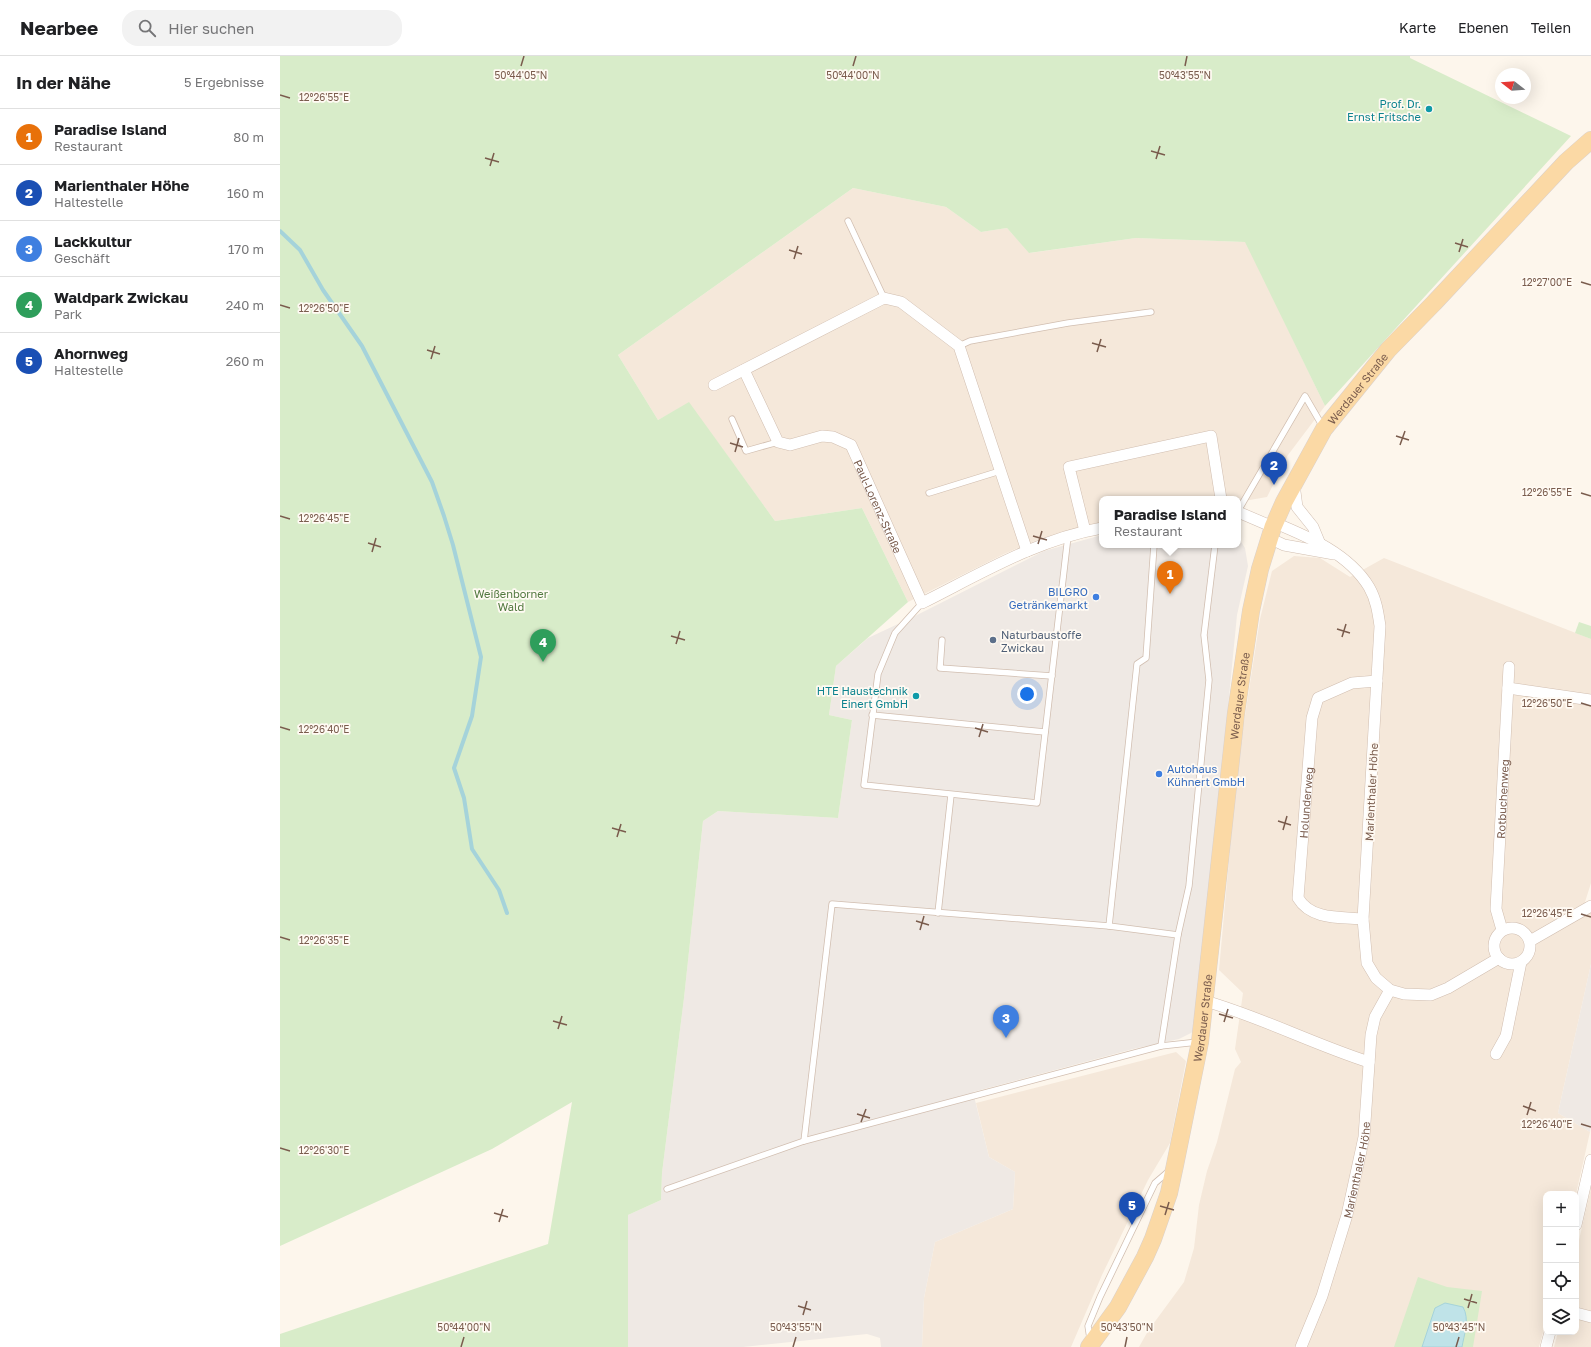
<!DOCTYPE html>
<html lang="de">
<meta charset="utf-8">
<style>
body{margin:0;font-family:"Golos Text",sans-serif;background:#f2f2f2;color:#202124}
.controls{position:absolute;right:12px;bottom:12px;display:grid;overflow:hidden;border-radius:8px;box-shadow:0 4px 16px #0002}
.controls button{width:36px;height:36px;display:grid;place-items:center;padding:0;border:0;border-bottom:1px solid #e0e0e0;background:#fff;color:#202124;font:20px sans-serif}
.compass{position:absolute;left:1215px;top:12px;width:36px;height:36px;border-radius:50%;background:#fff;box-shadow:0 4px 16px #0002;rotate:287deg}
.you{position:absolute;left:747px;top:638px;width:14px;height:14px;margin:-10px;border:3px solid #fff;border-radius:50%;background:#1a73e8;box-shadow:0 0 0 6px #1a73e833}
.badge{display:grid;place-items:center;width:26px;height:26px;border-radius:50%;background:#111827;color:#fff;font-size:13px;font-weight:700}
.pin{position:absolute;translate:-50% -33px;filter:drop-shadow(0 1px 2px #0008)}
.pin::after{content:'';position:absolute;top:21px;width:14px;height:12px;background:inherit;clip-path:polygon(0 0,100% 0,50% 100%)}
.popup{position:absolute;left:819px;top:440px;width:142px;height:52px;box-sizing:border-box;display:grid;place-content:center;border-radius:8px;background:#fff;filter:drop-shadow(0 1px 3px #0005);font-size:13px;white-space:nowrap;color:#757577}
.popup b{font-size:15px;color:#202124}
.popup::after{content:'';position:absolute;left:50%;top:100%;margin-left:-8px;border:8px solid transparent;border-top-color:#fff}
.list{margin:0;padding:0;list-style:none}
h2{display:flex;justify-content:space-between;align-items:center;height:52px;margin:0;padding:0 16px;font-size:17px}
h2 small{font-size:13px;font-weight:400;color:#757577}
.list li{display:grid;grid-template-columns:26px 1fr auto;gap:12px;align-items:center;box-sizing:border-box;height:56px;padding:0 16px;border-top:1px solid #e0e0e0}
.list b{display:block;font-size:15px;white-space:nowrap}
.list p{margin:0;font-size:13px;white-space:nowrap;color:#757577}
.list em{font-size:13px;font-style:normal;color:#757577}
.icon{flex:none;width:22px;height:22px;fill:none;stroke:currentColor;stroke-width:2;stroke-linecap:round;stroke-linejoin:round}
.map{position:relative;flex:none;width:1311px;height:1291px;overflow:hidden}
header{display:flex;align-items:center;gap:24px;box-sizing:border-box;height:56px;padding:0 20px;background:#fff;border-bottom:1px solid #e0e0e0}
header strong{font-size:19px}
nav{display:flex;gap:22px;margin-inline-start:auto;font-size:14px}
.search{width:280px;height:36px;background:#f2f2f2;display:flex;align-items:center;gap:10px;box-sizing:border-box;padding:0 14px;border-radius:16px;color:#757577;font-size:15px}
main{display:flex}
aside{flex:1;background:#fff}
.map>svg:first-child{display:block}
.residential{fill:#f5e8da}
.industrial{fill:#efe9e4}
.green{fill:#d8ecc9}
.water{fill:#bfe3e8;stroke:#a5d3da}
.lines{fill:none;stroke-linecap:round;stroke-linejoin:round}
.stream{stroke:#a5d3da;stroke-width:4}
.lane-casing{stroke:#d1beb0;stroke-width:7}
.street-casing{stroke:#d1beb0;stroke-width:12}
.primary-casing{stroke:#dad1cd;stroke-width:18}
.lane{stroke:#fff;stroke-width:5.5}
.street{stroke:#fff;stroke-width:11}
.primary{stroke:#fbd9a5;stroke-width:17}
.ticks{fill:none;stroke:#7a5c4d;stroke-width:1.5}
.culture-dot{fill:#0f9aa8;stroke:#fffaf3;stroke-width:1.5}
.shop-dot{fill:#3f7fe0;stroke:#fffaf3;stroke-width:1.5}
.service-dot{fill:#5c6f8a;stroke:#fffaf3;stroke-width:1.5}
.labels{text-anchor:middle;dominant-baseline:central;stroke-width:3.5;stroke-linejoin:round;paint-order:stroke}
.culture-label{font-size:11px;fill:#0d838f;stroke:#fffaf3;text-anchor:end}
.street-label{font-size:11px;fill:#7a5c4d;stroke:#fffaf3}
.shop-label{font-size:11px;fill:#366cbe;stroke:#fffaf3;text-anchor:end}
.park-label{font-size:11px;fill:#537a41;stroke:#fffaf3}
.service-label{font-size:11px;fill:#4e5e75;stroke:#fffaf3;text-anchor:start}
.ticks-label{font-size:10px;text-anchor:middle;fill:#7a5c4d;stroke:#fffaf3;stroke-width:3.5;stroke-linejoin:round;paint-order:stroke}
</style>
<header>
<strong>Nearbee</strong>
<div class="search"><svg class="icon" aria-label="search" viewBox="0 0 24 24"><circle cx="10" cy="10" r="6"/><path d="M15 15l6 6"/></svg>Hier suchen</div>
<nav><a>Karte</a><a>Ebenen</a><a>Teilen</a></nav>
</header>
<main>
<aside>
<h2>In der Nähe<small>5 Ergebnisse</small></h2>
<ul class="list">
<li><span class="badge" style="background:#e8710a">1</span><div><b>Paradise Island</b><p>Restaurant</p></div><em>80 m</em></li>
<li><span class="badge" style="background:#1a4fb4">2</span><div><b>Marienthaler Höhe</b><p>Haltestelle</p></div><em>160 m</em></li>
<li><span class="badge" style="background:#3f7fe0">3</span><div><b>Lackkultur</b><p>Geschäft</p></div><em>170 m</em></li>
<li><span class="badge" style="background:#2e9e5b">4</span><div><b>Waldpark Zwickau</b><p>Park</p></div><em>240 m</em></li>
<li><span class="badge" style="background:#1a4fb4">5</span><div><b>Ahornweg</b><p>Haltestelle</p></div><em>260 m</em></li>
</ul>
</aside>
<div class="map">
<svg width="1311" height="1291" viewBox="0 0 1311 1291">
<rect width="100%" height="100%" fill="#fdf6ec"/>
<g class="residential">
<path d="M573 132 666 151 701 176 727 172 750 197 856 182 966 186 1045 350 1008 399 987 441 958 446V443H822V469L762 482 724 498 628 546 582 452 495 465 409 347 378 364 338 299Z"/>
<path d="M1014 500 1040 502 1070 521 1104 502 1311 583V827L1305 846 1311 847V908L1278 1057 1310 1076 1296 1138H1266V1265L1259 1291H859L868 1275 904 1226 914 1192 919 1149 927 1115 937 1086 955 1013 961 1006 955 993 963 937 939 914 958 705 980 563 992 515Z"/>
<path d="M896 996 906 1005 890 1087 868 1124 822 1219 791 1291H642L644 1242 655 1186 733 1153 735 1116 709 1101 696 1047Z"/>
<path d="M1311 1132V1291H1274L1278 1276H1296V1197Z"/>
</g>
<g class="industrial">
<path d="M822 479V489H958V481L965 492 968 510 957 559 926 876 913 976 899 983 853 993 693 1036 709 1101 735 1116 733 1153 655 1186 644 1242 642 1291H601L600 1282 587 1278 463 1291H348V1159L381 1144 382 1117 404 942 423 765 438 755 558 762 572 664 549 659 556 610 588 582 633 561 764 495Z"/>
<path d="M1311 908V1070L1310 1076 1278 1057Z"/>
</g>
<g class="green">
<path d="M0 0H1130V2L1291 80 1045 350 965 186 856 182 749 197 727 172 701 176 666 151 573 132 338 299 378 364 409 346 495 465 582 452 628 546 556 610 549 659 572 664 558 762 438 755 423 765 404 942 382 1117 381 1144 348 1159V1291H0V1278L268 1188 292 1046 212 1093 0 1190Z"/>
<path d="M1299 566 1311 570V583L1295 577Z"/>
<path d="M1138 1221 1167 1231 1202 1235 1193 1291H1114Z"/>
</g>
<path class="water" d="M1165 1247 1183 1251C1190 1263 1184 1279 1182 1291H1142L1155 1252Z"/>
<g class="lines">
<path class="stream" d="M0 175 20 194 43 234 82 290 152 426 164 460 173 489 201 601 192 660 174 712 184 742 192 793 219 834 227 857"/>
<g class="lane-casing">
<g id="lane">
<path d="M568 165 604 242"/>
<path d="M679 290 690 285 788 267 871 256"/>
<path d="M452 363 466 395 498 386"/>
<path d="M649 437 720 415"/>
<path d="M958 455 1025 340 1043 371"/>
<path d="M642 547 615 577 598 618 584 729 757 747 788 480"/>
<path d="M662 584 660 612 772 620"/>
<path d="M592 659 765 676"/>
<path d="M658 857 671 739"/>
<path d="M829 870 857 608 866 602 874 489"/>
<path d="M898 879 829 870 552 848 524 1085 881 990 918 986"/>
<path d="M881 990 898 879 909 830 929 624 924 579 935 489"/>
<path d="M387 1133 524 1085"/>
<path d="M810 1283 808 1270 820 1241 875 1127 889 1115"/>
</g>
</g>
<g class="street-casing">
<g id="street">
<path id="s1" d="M464 314 498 386 510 389 542 380 553 381 571 389 642 547C700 518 758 483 822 472"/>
<path d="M434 329 604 242 621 246 679 290 747 495"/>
<path d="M1014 428 1017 451 1033 471 1040 488"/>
<path d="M958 456 993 471"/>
<path d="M995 467C1029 481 1069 498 1089 531 1096 543 1098 556 1100 570L1083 863 1087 907 1096 922 1110 934 1124 938 1151 939 1168 932 1219 902"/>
<path d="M805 475 789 411 931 380 941 443"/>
<path d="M989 482 1004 489 1054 498"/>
<path d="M1228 632 1311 644"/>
<path id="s2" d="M1083 863C1060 861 1031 864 1018 842L1032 662 1038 642 1072 627 1097 625"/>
<circle cx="1232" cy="890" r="18"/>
<path id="s3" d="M1222 874 1216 853 1229 611"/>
<path d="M1250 885 1311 850"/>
<path d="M925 945C981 961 1033 988 1089 1006"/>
<path d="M1216 998 1226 980 1241 906"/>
<path d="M1296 1169 1311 1104"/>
<path d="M1296 1257 1311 1261"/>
<path id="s4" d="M1021 1291 1042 1240 1067 1159 1084 1081 1091 979 1095 961 1110 934"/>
<path d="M1266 1291 1270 1276"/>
</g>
</g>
<g class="primary-casing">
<g id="primary">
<path id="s5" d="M809 1291 838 1251 865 1201 873 1183 889 1137 895 1109 920 986 956 657 971 555 980 513 993 471 1004 446 1044 373 1108 294 1154 247 1286 106 1311 84"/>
</g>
</g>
<use href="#lane" class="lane"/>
<use href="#street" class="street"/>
<use href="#primary" class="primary"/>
</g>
<path class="ticks" d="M241 10 244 0M573 10 576 0M905 10 907 0M0 39 10 42M871 95 885 99M205 102 219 106M876 103 880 90M210 110 214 97M1175 187 1188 191M509 194 522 198M1179 196 1183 183M514 203 518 190M1301 226 1311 229M0 249 10 252M812 287 826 291M147 294 160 298M817 296 821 283M151 303 155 290M1116 380 1129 384M450 387 463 391M1120 389 1125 375M455 396 459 382M1301 437 1311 440M0 460 10 463M753 480 767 484M88 487 101 491M758 488 762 475M92 496 96 482M1057 573 1070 577M391 580 405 584M1062 581 1066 568M396 588 400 575M1301 647 1311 650M0 671 10 674M695 672 708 676M699 681 703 668M998 765 1011 769M332 772 346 776M1003 774 1007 760M337 781 341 768M1301 858 1311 861M636 865 649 869M640 874 644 860M0 881 10 884M939 958 953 962M273 965 287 969M944 966 948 953M278 973 282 960M1243 1050 1256 1055M577 1058 590 1062M1247 1059 1251 1046M581 1066 586 1053M1301 1068 1311 1071M0 1092 10 1095M880 1150 894 1154M214 1157 228 1161M885 1159 889 1146M219 1166 223 1153M1184 1243 1197 1247M518 1250 531 1254M1188 1252 1192 1238M523 1259 527 1245M181 1291 184 1281M513 1291 516 1281M845 1291 847 1281M1176 1291 1179 1281"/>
<g class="culture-dot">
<circle cx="1149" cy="53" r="4"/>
<circle cx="636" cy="640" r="4"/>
</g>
<g class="shop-dot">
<circle cx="816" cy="541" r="4"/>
<circle cx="879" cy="718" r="4"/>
</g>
<circle class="service-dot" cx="713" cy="584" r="4"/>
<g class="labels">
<g class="culture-label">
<text x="1141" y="47">Prof. Dr.<tspan x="1141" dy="13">Ernst Fritsche</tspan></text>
<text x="628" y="634">HTE Haustechnik<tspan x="628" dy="13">Einert GmbH</tspan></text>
</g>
<g class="street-label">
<text stroke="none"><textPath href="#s5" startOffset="1013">Werdauer Straße</textPath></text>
<text stroke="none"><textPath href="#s1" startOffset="223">Paul-Lorenz-Straße</textPath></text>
<text stroke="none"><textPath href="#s5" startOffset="677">Werdauer Straße</textPath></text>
<text transform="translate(1091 736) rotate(-87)">Marienthaler Höhe</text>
<text stroke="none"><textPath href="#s3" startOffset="132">Rotbuchenweg</textPath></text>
<text stroke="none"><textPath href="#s2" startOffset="167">Holunderweg</textPath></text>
<text stroke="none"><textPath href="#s5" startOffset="353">Werdauer Straße</textPath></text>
<text stroke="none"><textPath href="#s4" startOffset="186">Marienthaler Höhe</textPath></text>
</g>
<g class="shop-label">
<text x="808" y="535">BILGRO<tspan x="808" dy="13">Getränkemarkt</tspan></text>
<text x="887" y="712" text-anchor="start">Autohaus<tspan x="887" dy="13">Kühnert GmbH</tspan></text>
</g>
<g class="park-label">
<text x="231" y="537">Weißenborner<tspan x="231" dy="13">Wald</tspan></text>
</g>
<g class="service-label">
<text x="721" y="578">Naturbaustoffe<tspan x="721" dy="13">Zwickau</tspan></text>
</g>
</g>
<g class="ticks-label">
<text x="241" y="23">50°44'05"N</text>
<text x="573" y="23">50°44'00"N</text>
<text x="905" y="23">50°43'55"N</text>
<text x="44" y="45">12°26'55"E</text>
<text x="1267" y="230">12°27'00"E</text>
<text x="44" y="256">12°26'50"E</text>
<text x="1267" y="440">12°26'55"E</text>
<text x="44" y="466">12°26'45"E</text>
<text x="1267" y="651">12°26'50"E</text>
<text x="44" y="677">12°26'40"E</text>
<text x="1267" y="861">12°26'45"E</text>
<text x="44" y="888">12°26'35"E</text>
<text x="1267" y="1072">12°26'40"E</text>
<text x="44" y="1098">12°26'30"E</text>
<text x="184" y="1275">50°44'00"N</text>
<text x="516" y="1275">50°43'55"N</text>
<text x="847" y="1275">50°43'50"N</text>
<text x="1179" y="1275">50°43'45"N</text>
</g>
</svg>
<div class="controls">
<button>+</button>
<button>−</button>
<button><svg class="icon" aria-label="locate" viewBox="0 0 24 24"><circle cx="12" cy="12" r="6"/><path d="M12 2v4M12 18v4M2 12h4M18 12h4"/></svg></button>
<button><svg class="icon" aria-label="layers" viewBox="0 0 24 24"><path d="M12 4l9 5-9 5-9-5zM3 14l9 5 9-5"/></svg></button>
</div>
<svg class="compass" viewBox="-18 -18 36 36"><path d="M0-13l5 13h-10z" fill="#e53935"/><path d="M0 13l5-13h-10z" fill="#757577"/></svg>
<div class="you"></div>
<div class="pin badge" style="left:890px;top:538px;background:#e8710a">1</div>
<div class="popup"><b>Paradise Island</b>Restaurant</div>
<div class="pin badge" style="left:994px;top:429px;background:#1a4fb4">2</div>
<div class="pin badge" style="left:726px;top:982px;background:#3f7fe0">3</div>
<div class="pin badge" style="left:263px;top:606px;background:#2e9e5b">4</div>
<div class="pin badge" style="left:852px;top:1169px;background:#1a4fb4">5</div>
</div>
</main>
